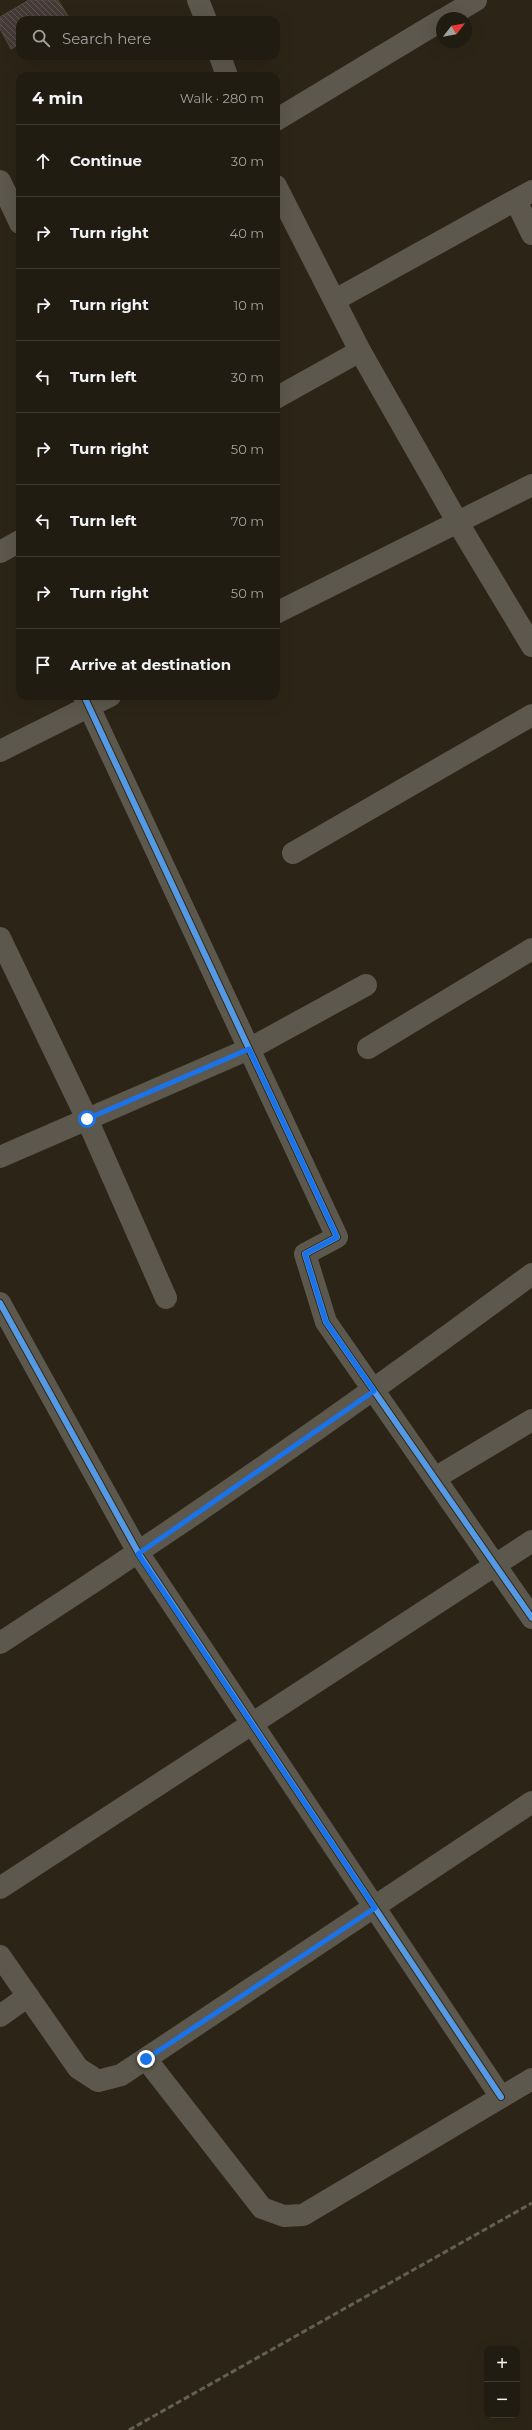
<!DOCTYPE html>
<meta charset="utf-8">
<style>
body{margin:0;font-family:Montserrat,sans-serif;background:#2d291f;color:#f1f3f6}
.controls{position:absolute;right:12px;bottom:12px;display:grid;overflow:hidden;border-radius:8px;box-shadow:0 4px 16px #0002}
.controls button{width:36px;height:36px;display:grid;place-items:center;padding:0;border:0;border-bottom:1px solid #3e3a31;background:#211c11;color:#f1f3f6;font:20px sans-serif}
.compass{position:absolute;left:436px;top:12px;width:36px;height:36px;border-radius:50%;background:#211c11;box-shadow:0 4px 16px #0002;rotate:59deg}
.stop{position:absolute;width:12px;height:12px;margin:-9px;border:3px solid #1a73e8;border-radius:50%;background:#fff}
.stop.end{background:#1a73e8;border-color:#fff;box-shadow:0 1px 4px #0008}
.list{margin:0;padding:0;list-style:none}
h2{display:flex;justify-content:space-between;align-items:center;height:52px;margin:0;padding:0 16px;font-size:17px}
h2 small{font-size:13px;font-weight:400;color:#a2a19f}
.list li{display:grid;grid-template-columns:26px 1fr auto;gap:12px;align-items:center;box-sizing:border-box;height:72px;padding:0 16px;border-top:1px solid #3e3a31}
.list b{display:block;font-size:15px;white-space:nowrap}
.list em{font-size:13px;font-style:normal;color:#a2a19f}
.icon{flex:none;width:22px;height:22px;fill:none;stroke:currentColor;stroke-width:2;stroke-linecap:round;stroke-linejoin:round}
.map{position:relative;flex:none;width:532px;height:2430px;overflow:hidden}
.search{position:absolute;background:#211c11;box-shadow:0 4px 16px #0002;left:16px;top:16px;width:264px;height:44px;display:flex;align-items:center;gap:10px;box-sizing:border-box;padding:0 14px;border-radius:12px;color:#a2a19f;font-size:15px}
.panel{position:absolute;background:#211c11;box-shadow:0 4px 16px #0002;left:16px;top:72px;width:264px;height:628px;border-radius:12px}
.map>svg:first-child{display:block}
.building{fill:url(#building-back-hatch);stroke:#514844}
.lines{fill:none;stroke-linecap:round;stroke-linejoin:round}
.minor{stroke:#5d584d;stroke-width:22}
.rail{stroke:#645f55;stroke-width:3;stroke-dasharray:6 3;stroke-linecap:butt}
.cycleway-casing{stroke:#35280e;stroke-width:8}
.cycleway{stroke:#5399e6;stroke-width:6}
.route{stroke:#1a73e8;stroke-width:5}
</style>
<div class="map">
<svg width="532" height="2430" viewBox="0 0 532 2430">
<defs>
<pattern id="building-back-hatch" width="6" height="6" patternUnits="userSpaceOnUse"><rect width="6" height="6" fill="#463a37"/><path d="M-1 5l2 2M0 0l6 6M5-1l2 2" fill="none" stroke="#605652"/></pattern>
</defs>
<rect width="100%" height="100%" fill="#2c2517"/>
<path class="building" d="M29 0H58L68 16 61 20H20V44L11 49 0 29V17Z"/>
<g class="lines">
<g class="minor">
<path d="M198 0 206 20"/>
<path d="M446 18 476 0"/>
<path d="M220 56 227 76"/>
<path d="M276 120 442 20"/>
<path d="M0 181 20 223"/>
<path d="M276 186 360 351 458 523 532 646"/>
<path d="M516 201 532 234"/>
<path d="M335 300 532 191"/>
<path d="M276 398 360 351"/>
<path d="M0 552 20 541"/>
<path d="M276 613 532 485"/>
<path d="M84 696 337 1237 305 1254 326 1322 532 1618"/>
<path d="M0 751 110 696"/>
<path d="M293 853 532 715"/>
<path d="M0 938 87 1119 166 1298"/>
<path d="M368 1048 532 949"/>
<path d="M0 1157 249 1049 366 985"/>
<path d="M0 1303 139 1554 501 2097"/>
<path d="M435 1478 532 1420"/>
<path d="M0 1643C181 1526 358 1403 532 1274"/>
<path d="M0 1888 532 1541"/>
<path d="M0 1956 78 2068 98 2081 121 2075 532 1802"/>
<path d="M0 2016 28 1996"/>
<path d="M146 2059 262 2208 284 2216 303 2215 532 2079"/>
</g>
<path class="rail" d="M129 2430 532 2203"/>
<g class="cycleway-casing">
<g id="cycleway">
<path d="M84 696 337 1237 305 1254 326 1322 532 1618"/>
<path d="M0 1303 139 1554 501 2097"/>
</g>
</g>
<use href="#cycleway" class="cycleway"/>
</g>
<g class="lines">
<path class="route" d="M87 1119 249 1049 337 1237 305 1254 326 1322 374 1391 138 1554 375 1908 146 2059"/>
</g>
</svg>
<div class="controls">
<button>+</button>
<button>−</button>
</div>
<svg class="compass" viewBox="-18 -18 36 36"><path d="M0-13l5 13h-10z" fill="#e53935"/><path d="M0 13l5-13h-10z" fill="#a2a19f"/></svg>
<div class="stop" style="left:87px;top:1119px"></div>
<div class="stop end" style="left:146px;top:2059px"></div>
<div class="search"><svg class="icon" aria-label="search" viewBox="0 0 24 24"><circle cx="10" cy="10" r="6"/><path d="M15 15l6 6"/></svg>Search here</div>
<section class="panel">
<h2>4 min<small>Walk · 280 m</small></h2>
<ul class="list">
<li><svg class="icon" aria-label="ahead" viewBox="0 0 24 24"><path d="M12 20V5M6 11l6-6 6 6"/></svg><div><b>Continue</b></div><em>30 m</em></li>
<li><svg class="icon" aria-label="right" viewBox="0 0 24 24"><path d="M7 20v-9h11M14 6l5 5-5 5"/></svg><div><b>Turn right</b></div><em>40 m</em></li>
<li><svg class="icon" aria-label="right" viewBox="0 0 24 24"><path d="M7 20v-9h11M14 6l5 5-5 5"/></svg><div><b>Turn right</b></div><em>10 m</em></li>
<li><svg class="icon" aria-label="left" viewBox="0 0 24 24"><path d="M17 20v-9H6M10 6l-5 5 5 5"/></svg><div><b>Turn left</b></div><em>30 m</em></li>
<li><svg class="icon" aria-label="right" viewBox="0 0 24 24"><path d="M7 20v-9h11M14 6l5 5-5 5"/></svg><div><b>Turn right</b></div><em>50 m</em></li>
<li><svg class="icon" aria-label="left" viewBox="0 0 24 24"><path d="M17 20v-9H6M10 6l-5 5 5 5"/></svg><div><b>Turn left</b></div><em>70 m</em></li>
<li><svg class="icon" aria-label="right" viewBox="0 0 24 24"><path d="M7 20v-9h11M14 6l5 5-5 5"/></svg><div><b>Turn right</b></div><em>50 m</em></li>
<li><svg class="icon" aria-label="arrive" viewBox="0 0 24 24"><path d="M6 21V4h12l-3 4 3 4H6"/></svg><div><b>Arrive at destination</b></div></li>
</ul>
</section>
</div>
